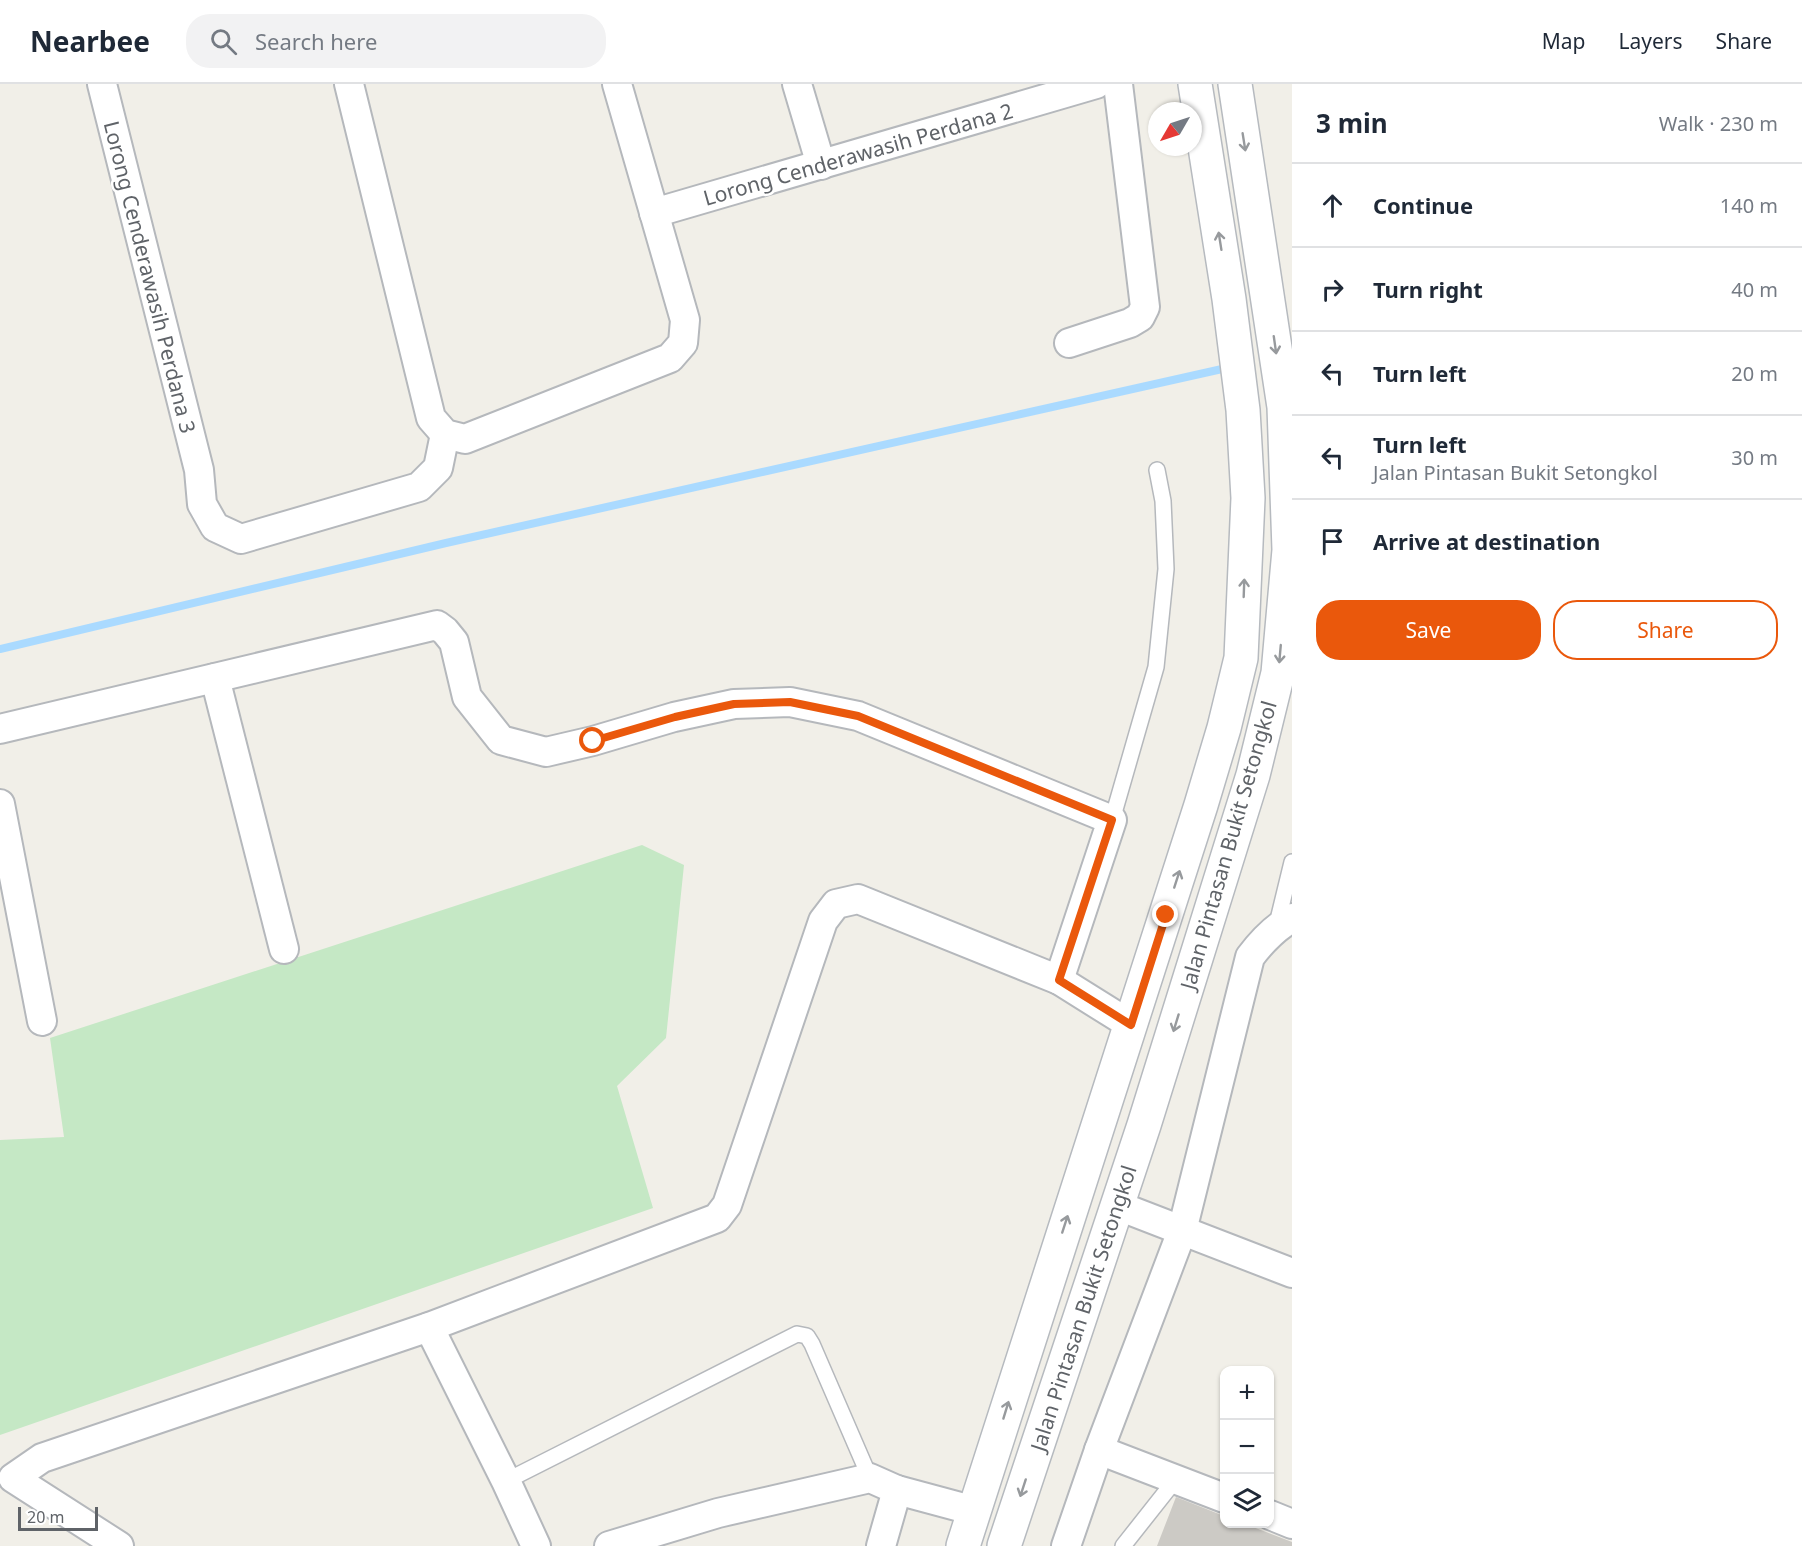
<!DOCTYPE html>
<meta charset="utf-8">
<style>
body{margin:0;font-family:"Noto Sans",sans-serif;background:#f2f2f3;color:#1f2937}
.controls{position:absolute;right:18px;bottom:18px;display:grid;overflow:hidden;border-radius:12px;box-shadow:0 2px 4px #0004}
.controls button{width:54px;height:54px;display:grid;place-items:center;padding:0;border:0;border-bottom:2px solid #e0e1e3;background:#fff;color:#1f2937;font:30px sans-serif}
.compass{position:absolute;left:1148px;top:18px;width:54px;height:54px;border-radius:50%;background:#fff;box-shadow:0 2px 4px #0004;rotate:231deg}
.scale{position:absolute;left:18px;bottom:15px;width:80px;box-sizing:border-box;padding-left:6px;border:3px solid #5f6368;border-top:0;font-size:16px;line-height:21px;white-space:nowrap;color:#5f6368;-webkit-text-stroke:4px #fff;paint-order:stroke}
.stop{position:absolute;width:18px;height:18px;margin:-14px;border:4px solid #ea580c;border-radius:50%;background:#fff}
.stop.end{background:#ea580c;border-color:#fff;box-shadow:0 2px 6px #0008}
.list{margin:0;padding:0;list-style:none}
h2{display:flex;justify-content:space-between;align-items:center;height:78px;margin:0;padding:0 24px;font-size:26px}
h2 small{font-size:20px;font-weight:400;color:#747a83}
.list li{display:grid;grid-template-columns:39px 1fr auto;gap:18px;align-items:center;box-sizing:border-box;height:84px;padding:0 24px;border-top:2px solid #e0e1e3}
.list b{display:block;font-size:22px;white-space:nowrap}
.list p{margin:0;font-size:20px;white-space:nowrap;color:#747a83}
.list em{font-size:20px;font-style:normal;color:#747a83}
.actions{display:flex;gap:12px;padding:18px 24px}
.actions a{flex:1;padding:14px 0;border:2px solid #ea580c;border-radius:24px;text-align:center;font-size:21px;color:#ea580c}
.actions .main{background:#ea580c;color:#fff}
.icon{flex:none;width:33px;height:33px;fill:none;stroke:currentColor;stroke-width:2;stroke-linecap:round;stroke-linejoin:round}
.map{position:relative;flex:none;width:1292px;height:1462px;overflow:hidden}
header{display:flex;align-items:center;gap:36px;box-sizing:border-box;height:84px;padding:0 30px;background:#fff;border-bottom:2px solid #e0e1e3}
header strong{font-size:28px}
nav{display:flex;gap:33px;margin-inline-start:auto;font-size:21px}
.search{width:420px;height:54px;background:#f2f2f3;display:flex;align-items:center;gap:15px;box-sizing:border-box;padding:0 21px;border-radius:24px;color:#747a83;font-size:22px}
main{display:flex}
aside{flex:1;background:#fff}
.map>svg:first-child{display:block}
.green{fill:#c5e8c5}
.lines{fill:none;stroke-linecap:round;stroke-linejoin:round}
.stream{stroke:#aadaff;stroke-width:8}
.building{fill:#cccac5}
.lane-casing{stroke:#b5b8bc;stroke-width:18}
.street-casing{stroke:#b5b8bc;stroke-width:32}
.secondary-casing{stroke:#b6babf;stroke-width:36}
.lane{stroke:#fff;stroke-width:15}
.street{stroke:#fff;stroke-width:28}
.secondary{stroke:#fff;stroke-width:33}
.oneway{stroke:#979a9d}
.route{stroke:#ea580c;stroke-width:8}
.labels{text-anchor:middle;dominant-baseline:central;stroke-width:5;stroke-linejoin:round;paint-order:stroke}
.street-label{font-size:21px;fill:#5f6368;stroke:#fff}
</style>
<header>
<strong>Nearbee</strong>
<div class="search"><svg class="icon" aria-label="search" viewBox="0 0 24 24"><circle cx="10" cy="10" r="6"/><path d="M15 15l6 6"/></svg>Search here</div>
<nav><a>Map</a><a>Layers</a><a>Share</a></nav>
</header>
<main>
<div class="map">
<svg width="1292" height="1462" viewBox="0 0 1292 1462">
<rect width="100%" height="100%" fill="#f1efe8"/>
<path class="green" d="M642 761 684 781 666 954 617 1002 653 1124 0 1351V1056L64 1053 50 954Z"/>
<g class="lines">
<path class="stream" d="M0 565 446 459 1231 283"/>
</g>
<path class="building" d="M1176 1413 1224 1432V1440H1245L1292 1458V1462H1157Z"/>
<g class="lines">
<g class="lane-casing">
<g id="lane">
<path d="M1112 736 1156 583 1166 485 1163 417 1157 386"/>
<path d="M1276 844 1292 778"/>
<path d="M506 1397 797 1250 807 1252 812 1260 870 1394"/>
<path d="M1123 1462 1176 1395"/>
</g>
</g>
<g class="street-casing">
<g id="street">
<path d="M102 0 199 386 202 420 215 443 241 455 419 403 438 384 445 350"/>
<path d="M349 0 431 334 445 350 465 355 670 274 683 259 685 236 617 0"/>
<path d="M797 0 821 81"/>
<path d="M654 129 1096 0"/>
<path d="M1069 259 1130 239 1140 233 1145 223 1118 0"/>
<path d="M215 594 284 865"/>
<path d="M0 645 437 541 445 547 454 558 467 613 501 656 546 668 593 657 674 633 734 620 790 618 858 632 1112 736 1059 896"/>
<path d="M0 720 42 937"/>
<path d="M1116 1121 1292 1189"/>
<path d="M429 1243 506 1397 536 1462"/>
<path d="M1099 1366 1224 1414"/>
<path d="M897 1406 975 1427"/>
<path d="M1270 1431 1292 1440"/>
<path d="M119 1462 13 1394 42 1374 429 1243 717 1134 727 1121 823 837 836 820 858 815 1059 896 1131 941"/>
<path d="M609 1462 718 1429 870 1394 897 1406 881 1462"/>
<path d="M1066 1462 1099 1366 1182 1147 1250 873C1262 857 1274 844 1292 834"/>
</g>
</g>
<g class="secondary-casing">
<g id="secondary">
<path d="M963 1462 1201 721 1224 644 1241 574 1248 414 1243 326 1229 215 1195 0"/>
<path d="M1004 1462 1144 1041 1253 691 1278 589 1289 466 1284 323 1235 0"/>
</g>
</g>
<use href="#lane" class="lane"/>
<use href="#street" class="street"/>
<use href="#secondary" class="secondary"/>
</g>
<defs><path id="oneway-shaft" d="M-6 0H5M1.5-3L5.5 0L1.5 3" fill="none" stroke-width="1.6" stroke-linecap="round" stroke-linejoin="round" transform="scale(1.5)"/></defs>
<g class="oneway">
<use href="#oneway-shaft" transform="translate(1244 58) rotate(81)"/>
<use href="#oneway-shaft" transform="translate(1220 157) rotate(-99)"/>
<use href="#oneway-shaft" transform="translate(1275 261) rotate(82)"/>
<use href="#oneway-shaft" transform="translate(1244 504) rotate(-88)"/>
<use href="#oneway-shaft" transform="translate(1280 570) rotate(95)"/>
<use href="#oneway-shaft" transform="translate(1177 795) rotate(-72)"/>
<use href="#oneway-shaft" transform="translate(1176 939) rotate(107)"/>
<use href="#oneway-shaft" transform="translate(1065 1140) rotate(-72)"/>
<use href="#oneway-shaft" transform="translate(1006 1326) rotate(-73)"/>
<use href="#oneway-shaft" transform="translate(1023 1404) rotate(108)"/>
</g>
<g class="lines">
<path class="route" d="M593 657 675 633 734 620 790 618 858 632 1112 736 1059 896 1131 941 1166 831"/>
</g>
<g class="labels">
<g class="street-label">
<text transform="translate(858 70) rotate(-16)">Lorong Cenderawasih Perdana 2</text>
<text transform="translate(150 193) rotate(76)">Lorong Cenderawasih Perdana 3</text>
<text transform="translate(1228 761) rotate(-74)">Jalan Pintasan Bukit Setongkol</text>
<text transform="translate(1083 1224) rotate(-72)">Jalan Pintasan Bukit Setongkol</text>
</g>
</g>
</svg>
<div class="controls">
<button>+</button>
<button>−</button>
<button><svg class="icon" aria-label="layers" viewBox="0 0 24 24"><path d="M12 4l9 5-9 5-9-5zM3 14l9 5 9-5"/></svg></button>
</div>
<svg class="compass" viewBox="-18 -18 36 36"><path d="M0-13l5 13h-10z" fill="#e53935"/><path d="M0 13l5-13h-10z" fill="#747a83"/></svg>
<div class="scale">20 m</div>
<div class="stop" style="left:593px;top:657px"></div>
<div class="stop end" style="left:1166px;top:831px"></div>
</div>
<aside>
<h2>3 min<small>Walk · 230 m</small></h2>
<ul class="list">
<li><svg class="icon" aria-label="ahead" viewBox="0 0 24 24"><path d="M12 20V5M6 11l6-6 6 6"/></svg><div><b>Continue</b></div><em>140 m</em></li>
<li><svg class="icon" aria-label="right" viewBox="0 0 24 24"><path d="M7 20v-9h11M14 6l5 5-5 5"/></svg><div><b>Turn right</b></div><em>40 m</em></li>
<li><svg class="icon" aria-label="left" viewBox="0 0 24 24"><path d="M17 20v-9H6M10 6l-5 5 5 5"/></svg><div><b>Turn left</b></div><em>20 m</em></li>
<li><svg class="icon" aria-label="left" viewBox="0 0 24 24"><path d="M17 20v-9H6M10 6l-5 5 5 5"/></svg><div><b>Turn left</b><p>Jalan Pintasan Bukit Setongkol</p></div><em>30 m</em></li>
<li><svg class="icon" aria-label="arrive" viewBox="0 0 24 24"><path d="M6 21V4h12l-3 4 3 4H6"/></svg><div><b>Arrive at destination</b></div></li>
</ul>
<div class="actions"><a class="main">Save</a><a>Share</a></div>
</aside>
</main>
